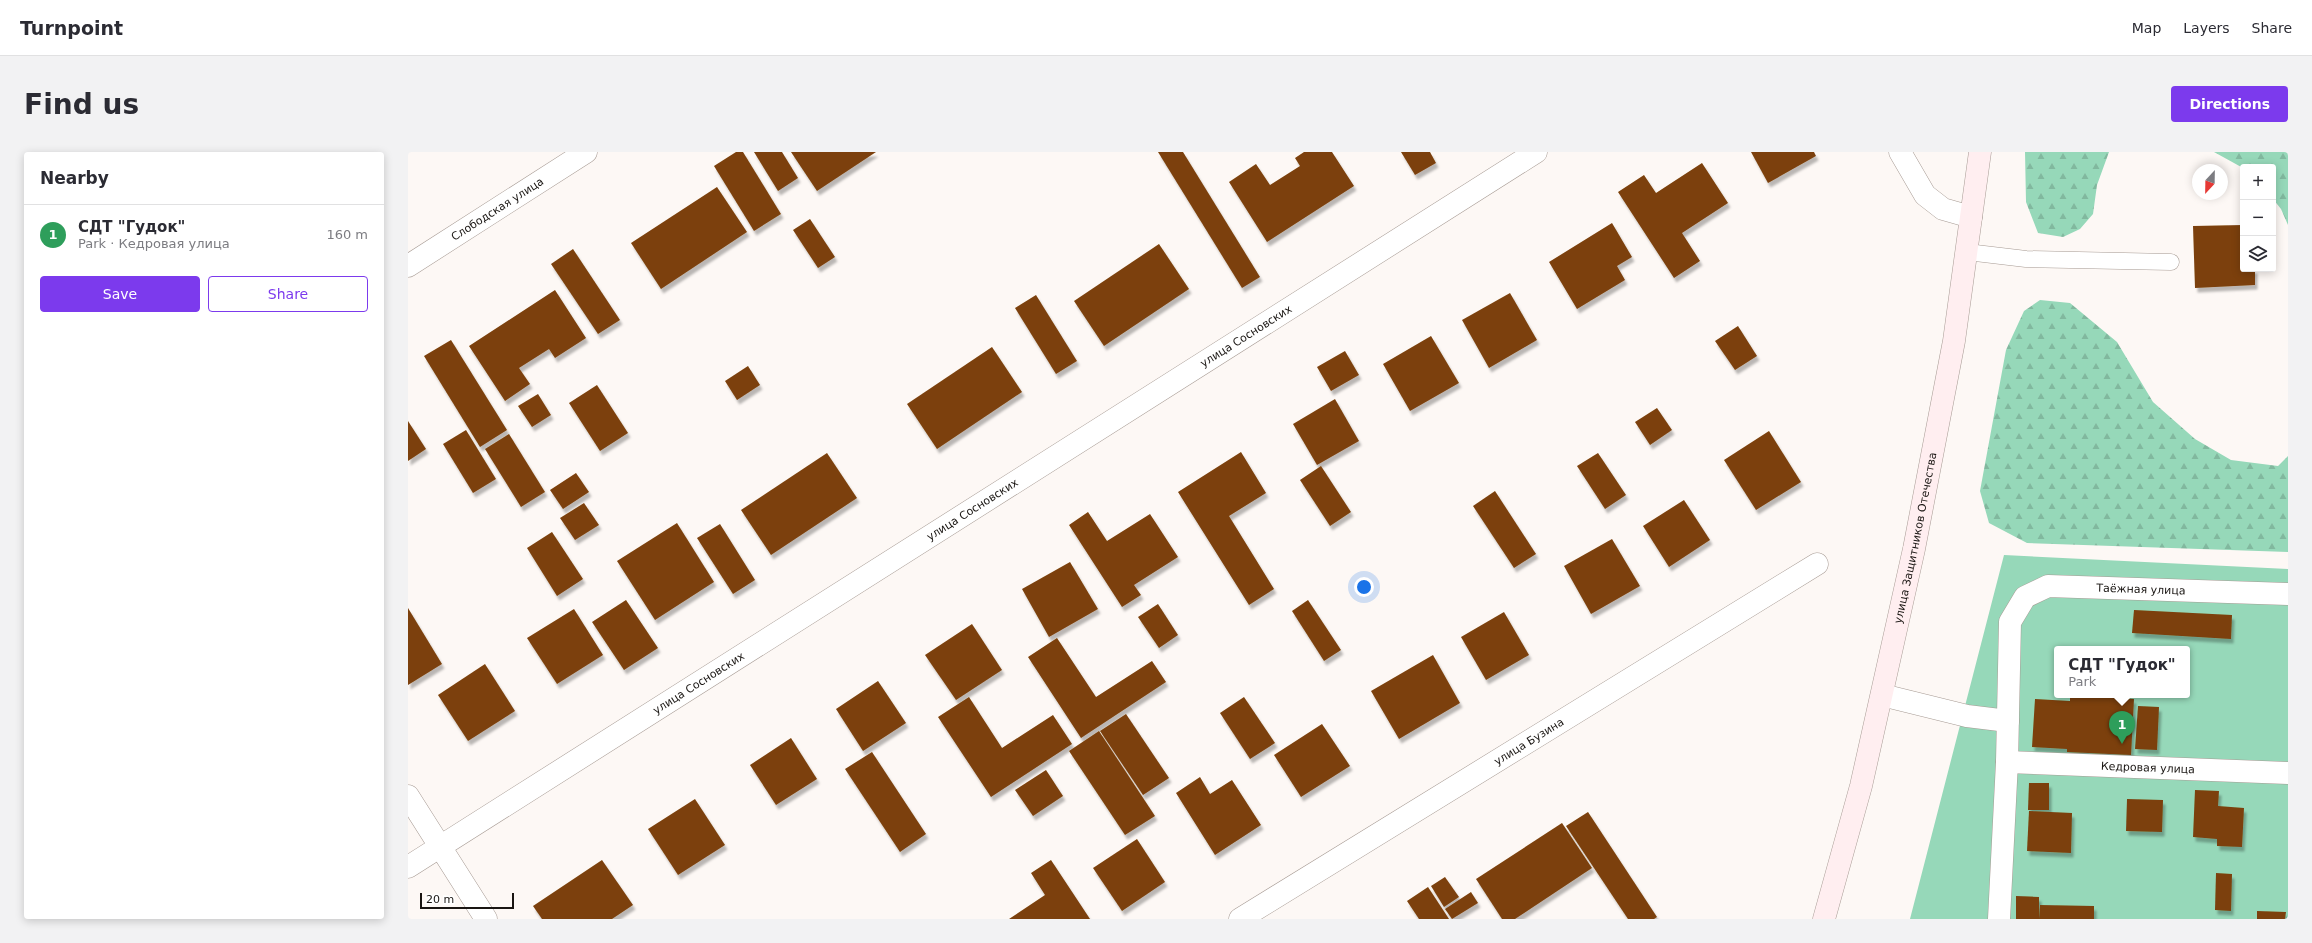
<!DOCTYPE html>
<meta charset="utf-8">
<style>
body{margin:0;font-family:"DejaVu Sans",sans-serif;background:#f2f2f3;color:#2b2b33}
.controls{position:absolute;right:12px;top:12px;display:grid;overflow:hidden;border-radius:4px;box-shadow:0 2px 10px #0003}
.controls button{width:36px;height:36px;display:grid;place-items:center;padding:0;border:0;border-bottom:1px solid #e1e1e2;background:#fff;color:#2b2b33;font:20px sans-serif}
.compass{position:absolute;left:1784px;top:12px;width:36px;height:36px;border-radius:50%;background:#fff;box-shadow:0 2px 10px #0003;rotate:202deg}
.scale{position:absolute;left:12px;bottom:10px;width:94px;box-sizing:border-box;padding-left:4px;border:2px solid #191512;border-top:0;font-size:11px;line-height:14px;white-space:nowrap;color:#191512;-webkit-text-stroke:3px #fff;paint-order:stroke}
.you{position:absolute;left:956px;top:435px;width:14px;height:14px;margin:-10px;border:3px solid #fff;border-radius:50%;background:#1a73e8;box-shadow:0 0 0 6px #1a73e833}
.badge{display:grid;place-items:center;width:26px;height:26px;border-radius:50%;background:#7c3aed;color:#fff;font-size:13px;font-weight:700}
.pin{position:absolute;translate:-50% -33px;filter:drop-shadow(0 1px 2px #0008)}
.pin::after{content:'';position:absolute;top:21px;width:14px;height:12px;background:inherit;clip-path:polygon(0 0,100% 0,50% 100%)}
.popup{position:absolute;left:1646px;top:494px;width:136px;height:52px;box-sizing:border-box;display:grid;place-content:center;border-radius:4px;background:#fff;filter:drop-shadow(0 1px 3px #0005);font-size:13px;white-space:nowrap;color:#7c7c81}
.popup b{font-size:15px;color:#2b2b33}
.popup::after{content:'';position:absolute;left:50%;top:100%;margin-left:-8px;border:8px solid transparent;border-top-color:#fff}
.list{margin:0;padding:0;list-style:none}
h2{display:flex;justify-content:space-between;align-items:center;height:52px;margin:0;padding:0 16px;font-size:17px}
h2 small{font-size:13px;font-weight:400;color:#7c7c81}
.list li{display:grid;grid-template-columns:26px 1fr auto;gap:12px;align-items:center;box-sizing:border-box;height:60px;padding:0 16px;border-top:1px solid #e1e1e2}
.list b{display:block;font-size:15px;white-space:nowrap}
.list p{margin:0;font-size:13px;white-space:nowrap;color:#7c7c81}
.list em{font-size:13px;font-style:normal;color:#7c7c81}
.actions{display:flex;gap:8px;padding:12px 16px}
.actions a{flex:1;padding:9px 0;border:1px solid #7c3aed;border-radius:4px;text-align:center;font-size:14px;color:#7c3aed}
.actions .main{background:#7c3aed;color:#fff}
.icon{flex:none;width:22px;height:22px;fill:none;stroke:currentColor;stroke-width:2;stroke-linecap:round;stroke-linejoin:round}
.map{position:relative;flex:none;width:1880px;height:767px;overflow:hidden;border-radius:4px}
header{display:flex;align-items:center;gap:24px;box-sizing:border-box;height:56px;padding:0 20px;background:#fff;border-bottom:1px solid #e1e1e2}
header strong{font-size:19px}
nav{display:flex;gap:22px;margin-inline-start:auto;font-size:14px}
.intro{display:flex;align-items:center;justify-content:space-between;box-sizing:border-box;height:96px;padding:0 24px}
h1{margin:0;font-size:28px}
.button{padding:10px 18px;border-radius:4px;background:#7c3aed;color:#fff;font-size:14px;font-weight:700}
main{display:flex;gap:24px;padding:0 24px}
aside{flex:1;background:#fff;border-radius:4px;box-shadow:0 2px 10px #0003}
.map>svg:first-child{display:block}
.forest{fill:url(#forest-firs)}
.garden{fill:#96d8b9;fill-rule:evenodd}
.building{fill:#7b400a;filter:url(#shadow)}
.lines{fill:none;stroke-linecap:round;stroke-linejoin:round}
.lane-casing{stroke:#a79b94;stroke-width:17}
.street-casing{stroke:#a79b94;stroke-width:23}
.secondary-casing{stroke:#a79b94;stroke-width:23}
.lane{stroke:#fff;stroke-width:16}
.street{stroke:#fff;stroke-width:22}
.secondary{stroke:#ffeef0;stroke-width:22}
.labels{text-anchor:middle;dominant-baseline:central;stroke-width:4;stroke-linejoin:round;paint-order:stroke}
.street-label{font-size:11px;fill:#191512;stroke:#fff}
</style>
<header>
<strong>Turnpoint</strong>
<nav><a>Map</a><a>Layers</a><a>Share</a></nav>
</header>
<div class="intro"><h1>Find us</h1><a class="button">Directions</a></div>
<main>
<aside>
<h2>Nearby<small></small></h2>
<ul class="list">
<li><span class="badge" style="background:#2e9e5b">1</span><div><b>СДТ &quot;Гудок&quot;</b><p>Park · Кедровая улица</p></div><em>160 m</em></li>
</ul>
<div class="actions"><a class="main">Save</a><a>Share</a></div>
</aside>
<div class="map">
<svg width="1880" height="767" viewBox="0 0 1880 767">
<defs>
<pattern id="forest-firs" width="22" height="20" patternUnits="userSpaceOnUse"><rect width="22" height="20" fill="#96d8b9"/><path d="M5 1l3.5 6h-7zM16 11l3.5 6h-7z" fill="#81b89e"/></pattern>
<filter id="shadow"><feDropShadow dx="2.5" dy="4.5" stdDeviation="1" flood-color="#0004"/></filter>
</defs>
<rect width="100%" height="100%" fill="#fdf8f5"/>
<g class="forest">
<path d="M1617 0H1701L1689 33 1685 62 1672 77 1655 85 1630 81 1618 50Z"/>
<path d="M1806 0H1880V73L1873 57 1865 47V15L1835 16Z"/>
<path d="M1632 148 1662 151 1709 190 1745 250 1787 287 1823 308 1870 314 1880 304V400L1619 391 1581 371 1572 339 1598 198 1616 159Z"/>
</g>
<path class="garden" d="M1596 403 1880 417V767H1502ZM1649 497H1779V543H1649Z"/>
<g class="building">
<path d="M328 0H335L373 62 346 79 306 14Z"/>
<path d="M346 0H374L390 26 370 39Z"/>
<path d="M383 0H468L409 39Z"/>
<path d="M750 0H775L852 125 834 136Z"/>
<path d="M896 0H924L946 34 859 90 821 30 848 12 862 33 892 14 887 6Z"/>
<path d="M993 0H1022L1028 11 1007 23Z"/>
<path d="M1343 0H1406L1408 4 1360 31Z"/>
<path d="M1294 11 1320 51 1274 81 1292 109 1266 126 1210 40 1236 23 1248 41Z"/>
<path d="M309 35 339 80 253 137 223 91Z"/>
<path d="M402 67 427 105 410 116 385 78Z"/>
<path d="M1204 71 1224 105 1209 114 1217 128 1169 157 1141 110Z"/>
<path d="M1835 73V117H1847V133L1787 136 1785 74Z"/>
<path d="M751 92 781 137 696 194 666 149Z"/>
<path d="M165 97 212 168 190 182 143 112Z"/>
<path d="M147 138 178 186 147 206 141 197 111 216 122 232 97 249 61 194Z"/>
<path d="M1102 141 1129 188 1081 216 1054 168Z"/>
<path d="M628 143 669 209 648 222 607 156Z"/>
<path d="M1330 174 1349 204 1327 218 1307 189Z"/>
<path d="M1023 184 1051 231 1002 259 975 212Z"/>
<path d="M43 188 99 278 72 295 16 204Z"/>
<path d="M584 195 614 240 529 297 499 252Z"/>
<path d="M937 199 951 223 923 239 909 215Z"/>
<path d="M340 214 352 233 329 248 317 229Z"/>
<path d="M189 233 220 281 192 299 161 251Z"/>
<path d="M130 242 143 263 124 275 110 254Z"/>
<path d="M927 247 951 289 909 313 885 272Z"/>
<path d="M1249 256 1264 278 1242 293 1227 270Z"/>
<path d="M0 269 18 297 0 309Z"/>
<path d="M58 278 88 327 65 341 35 292Z"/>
<path d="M1361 279 1393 330 1348 358 1316 308Z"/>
<path d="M101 282 137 340 113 355 77 297Z"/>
<path d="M833 300 858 341 821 364 866 437 841 453 770 340Z"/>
<path d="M419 301 449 346 363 403 333 358Z"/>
<path d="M1190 301 1218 343 1197 357 1169 314Z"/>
<path d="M913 314 943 360 922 374 892 328Z"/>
<path d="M168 321 181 340 155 357 142 338Z"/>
<path d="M1087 339 1128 402 1106 416 1065 354Z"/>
<path d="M1276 348 1302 388 1261 415 1235 374Z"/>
<path d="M176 351 191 373 167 388 152 366Z"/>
<path d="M680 360 699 389 742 362 770 405 726 433 733 443 714 455 661 373Z"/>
<path d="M269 371 306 430 247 468 209 409Z"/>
<path d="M312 372 347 428 325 442 289 386Z"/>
<path d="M144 380 175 427 149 444 119 396Z"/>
<path d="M1204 387 1232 434 1183 462 1156 414Z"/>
<path d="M662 410 690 457 641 485 614 437Z"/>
<path d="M218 448 250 496 216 518 184 470Z"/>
<path d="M900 448 933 498 916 509 884 459Z"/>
<path d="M750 452 770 483 751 496 730 465Z"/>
<path d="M0 456 34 512 0 533Z"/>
<path d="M166 457 195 503 149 532 119 486Z"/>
<path d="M1726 458 1824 463 1823 487 1724 481Z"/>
<path d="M1096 460 1121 503 1078 528 1053 485Z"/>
<path d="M564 472 594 518 548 548 517 503Z"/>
<path d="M649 486 688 545 744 509 758 530 673 586 620 505Z"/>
<path d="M1025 503 1052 551 991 587 963 539Z"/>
<path d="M77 512 107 559 60 589 30 543Z"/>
<path d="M470 529 498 571 455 599 428 557Z"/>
<path d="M1662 543 1726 547 1723 603 1659 600V597L1624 595 1627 547 1662 549Z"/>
<path d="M561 545 594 596 645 563 664 592 583 645 530 565Z"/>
<path d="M836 545 867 591 842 607 812 561Z"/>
<path d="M1730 554 1751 555 1749 598 1727 597Z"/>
<path d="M718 562 761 626 735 643 692 579Z"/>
<path d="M914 572 942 614 893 645 866 603Z"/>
<path d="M691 579 747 664 717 683 661 599Z"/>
<path d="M383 586 409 627 368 653 342 613Z"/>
<path d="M464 600 518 682 492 700 437 617Z"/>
<path d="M638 618 655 644 625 664 607 638Z"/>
<path d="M792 625 802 642 824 628 853 673 807 703 768 641Z"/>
<path d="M1621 631H1641V658H1620Z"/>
<path d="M1787 638 1811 639 1810 654 1836 656 1834 695 1809 694V687L1785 685Z"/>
<path d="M287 647 317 693 270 723 240 677Z"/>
<path d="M1719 647 1755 648 1754 680 1718 679Z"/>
<path d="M1621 659 1664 661 1663 701 1619 699Z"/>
<path d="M1180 660 1249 765 1246 767H1220L1158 674Z"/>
<path d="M1154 671 1184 716 1107 767H1094L1068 727Z"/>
<path d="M729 687 757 730 714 759 685 716Z"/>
<path d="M194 708 225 753 204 767H134L125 754Z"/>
<path d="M643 708 682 767H601L637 743 623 721Z"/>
<path d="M1808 721 1824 722 1823 759 1807 758Z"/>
<path d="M1037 725 1051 745 1036 755 1023 734Z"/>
<path d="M1020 735 1041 767H1011L999 749Z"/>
<path d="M1063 740 1070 751 1044 767 1037 757Z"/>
<path d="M1608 744 1631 745V767H1608Z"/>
<path d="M1632 753 1686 754V767H1631Z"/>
<path d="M1849 759 1878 760 1877 767H1849Z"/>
</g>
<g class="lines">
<g class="lane-casing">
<path id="lane" d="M1559 100 1618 107 1763 110"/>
</g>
<g class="street-casing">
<g id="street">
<path d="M1492 0 1517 43 1535 57 1563 65"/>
<path id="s1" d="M0 114 178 0"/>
<path d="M1474 543 1559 564 1600 569"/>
<path id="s2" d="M1599 610 1880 621"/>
<path d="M0 644 78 767"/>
<path id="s3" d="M0 715 1128 0"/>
<path id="s4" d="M832 767 1409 412"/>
<path id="s5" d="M1591 767 1599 610 1602 470 1617 445 1640 434 1880 442"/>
</g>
</g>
<g class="secondary-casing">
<g id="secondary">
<path id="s6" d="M1416 767 1453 634 1506 397 1546 189 1572 0"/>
</g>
</g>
<use href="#lane" class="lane"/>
<use href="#street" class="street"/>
<use href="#secondary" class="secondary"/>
</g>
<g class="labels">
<g class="street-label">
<text stroke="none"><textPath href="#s1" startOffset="106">Слободская улица</textPath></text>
<text stroke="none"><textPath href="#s3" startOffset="992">улица Сосновских</textPath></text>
<text stroke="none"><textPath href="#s3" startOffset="668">улица Сосновских</textPath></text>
<text stroke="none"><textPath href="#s6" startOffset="392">улица Защитников Отечества</textPath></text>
<text stroke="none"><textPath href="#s5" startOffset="445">Таёжная улица</textPath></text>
<text stroke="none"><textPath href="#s3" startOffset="344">улица Сосновских</textPath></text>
<text stroke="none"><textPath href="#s4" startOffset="339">улица Бузина</textPath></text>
<text stroke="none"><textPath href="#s2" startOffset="141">Кедровая улица</textPath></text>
</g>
</g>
</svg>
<div class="controls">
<button>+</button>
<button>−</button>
<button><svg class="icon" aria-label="layers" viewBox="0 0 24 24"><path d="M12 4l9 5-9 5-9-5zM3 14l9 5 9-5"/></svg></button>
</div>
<svg class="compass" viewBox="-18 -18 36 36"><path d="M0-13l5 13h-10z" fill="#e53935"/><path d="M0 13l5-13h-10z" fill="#7c7c81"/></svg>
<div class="scale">20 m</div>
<div class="you"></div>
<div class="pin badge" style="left:1714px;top:592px;background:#2e9e5b">1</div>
<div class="popup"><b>СДТ &quot;Гудок&quot;</b>Park</div>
</div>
</main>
